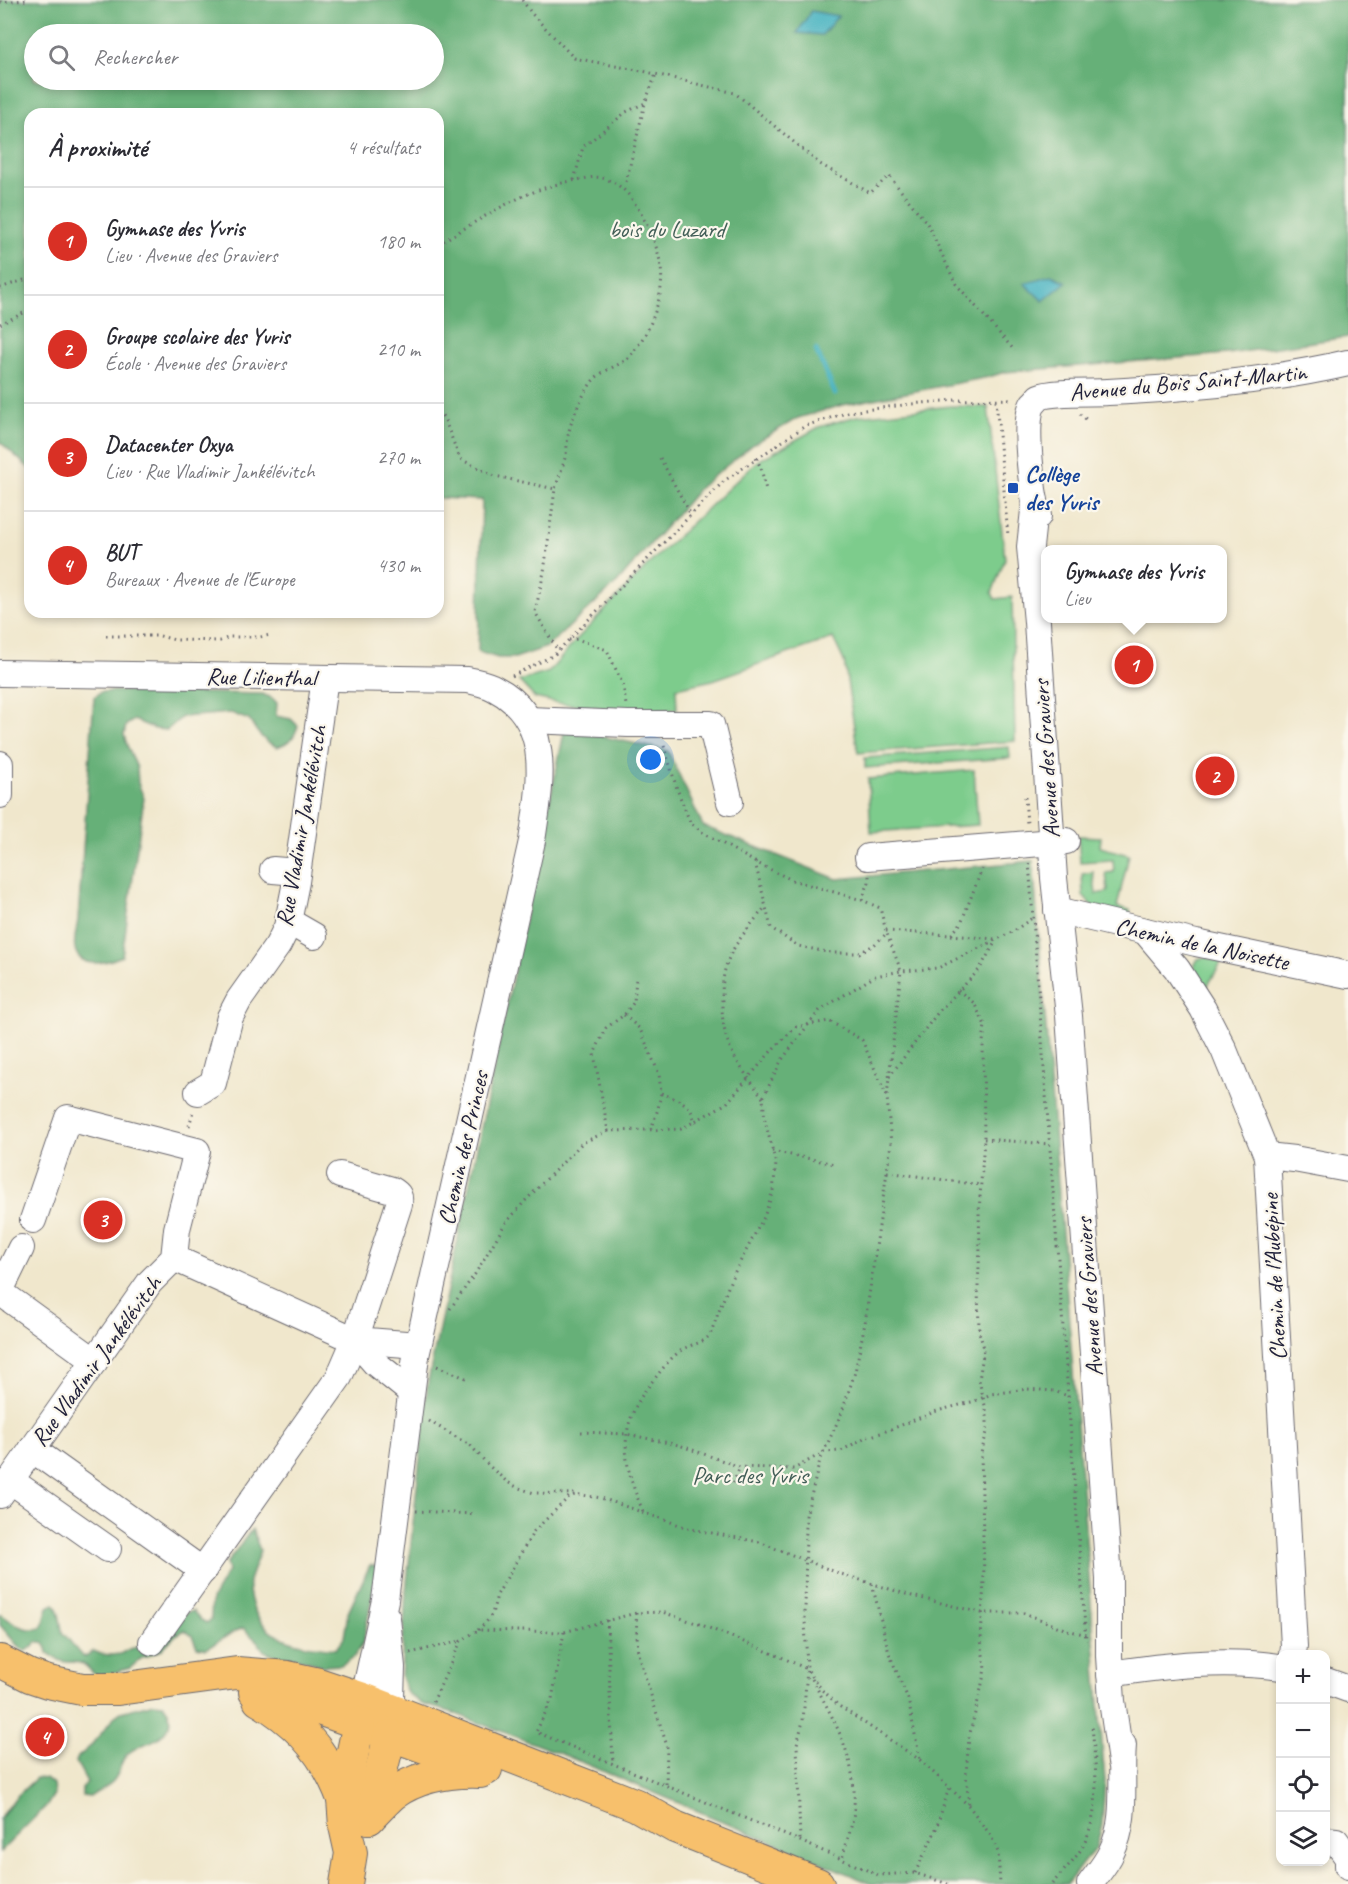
<!DOCTYPE html>
<html lang="fr">
<meta charset="utf-8">
<style>
body{margin:0;font-family:Caveat,sans-serif;background:#f7f7f7;color:#2b2b33}
.controls{position:absolute;right:18px;bottom:18px;display:grid;overflow:hidden;border-radius:12px;box-shadow:0 3px 9px #0003}
.controls button{width:54px;height:54px;display:grid;place-items:center;padding:0;border:0;border-bottom:2px solid #e1e1e2;background:#fff;color:#2b2b33;font:30px sans-serif}
.you{position:absolute;left:651px;top:760px;width:21px;height:21px;margin:-15px;border:4px solid #fff;border-radius:50%;background:#1a73e8;box-shadow:0 0 0 9px #1a73e833}
.badge{display:grid;place-items:center;width:39px;height:39px;border-radius:50%;background:#d93025;color:#fff;font-size:20px;font-weight:700}
.pin{position:absolute;translate:-50% -50%;border:3px solid #fff;box-shadow:0 2px 6px #0006}
.popup{position:absolute;left:1041px;top:545px;width:186px;height:78px;box-sizing:border-box;display:grid;place-content:center;border-radius:12px;background:#fff;filter:drop-shadow(0 2px 4px #0005);font-size:20px;white-space:nowrap;color:#7c7c81}
.popup b{font-size:22px;color:#2b2b33}
.popup::after{content:'';position:absolute;left:50%;top:100%;margin-left:-12px;border:12px solid transparent;border-top-color:#fff}
.list{margin:0;padding:0;list-style:none}
h2{display:flex;justify-content:space-between;align-items:center;height:78px;margin:0;padding:0 24px;font-size:26px}
h2 small{font-size:20px;font-weight:400;color:#7c7c81}
.list li{display:grid;grid-template-columns:39px 1fr auto;gap:18px;align-items:center;box-sizing:border-box;height:108px;padding:0 24px;border-top:2px solid #e1e1e2}
.list b{display:block;font-size:22px;white-space:nowrap}
.list p{margin:0;font-size:20px;white-space:nowrap;color:#7c7c81}
.list em{font-size:20px;font-style:normal;color:#7c7c81}
.icon{flex:none;width:33px;height:33px;fill:none;stroke:currentColor;stroke-width:2;stroke-linecap:round;stroke-linejoin:round}
.map{position:relative;flex:none;width:1348px;height:1884px;overflow:hidden}
.search{position:absolute;background:#fff;box-shadow:0 3px 9px #0003;left:24px;top:24px;width:420px;height:66px;display:flex;align-items:center;gap:15px;box-sizing:border-box;padding:0 21px;border-radius:33px;color:#7c7c81;font-size:22px}
.panel{position:absolute;background:#fff;box-shadow:0 3px 9px #0003;left:24px;top:108px;width:420px;height:510px;border-radius:18px}
.map>svg:first-child{display:block}
.green{fill:#7dcc8c;stroke:#507764;stroke-width:1.5}
.forest{fill:#66b078;stroke:#44695a;stroke-width:1.5;fill-rule:evenodd}
.water{fill:#43b1c0;stroke:#326a7e;stroke-width:1.5}
.lines{fill:none;stroke-linecap:round;stroke-linejoin:round}
.stream{stroke:#43b1c0;stroke-width:5}
.minor-casing{stroke:#6a676e;stroke-width:28}
.major-casing{stroke:#6a676e;stroke-width:34}
.path{stroke:#6a676e;stroke-width:3;stroke-dasharray:1.5 4.5;stroke-linecap:butt}
.minor{stroke:#fff;stroke-width:26}
.major{stroke:#f7c06c;stroke-width:32}
.transit-dot{fill:#1a4fb4;stroke:#fbf7ec;stroke-width:2}
.labels{text-anchor:middle;dominant-baseline:central;stroke-width:4.5;stroke-linejoin:round;paint-order:stroke}
.park-label{font-size:24px;fill:#425e57;stroke:#fbf7ec}
.street-label{font-size:24px;fill:#22223b;stroke:#fbf7ec}
.transit-label{font-size:24px;font-weight:bold;fill:#164399;stroke:#fbf7ec;text-anchor:start}
</style>
<div class="map">
<svg width="1348" height="1884" viewBox="0 0 1348 1884">
<rect width="100%" height="100%" fill="#fbf7ec"/>
<filter id="ink" filterUnits="userSpaceOnUse"><feTurbulence type="fractalNoise" baseFrequency=".0167" numOctaves="2"/><feDisplacementMap in="SourceGraphic" scale="12" xChannelSelector="R" yChannelSelector="G"/><feConvolveMatrix kernelMatrix="1 2 1 2 8 2 1 2 1" color-interpolation-filters="sRGB"/></filter>
<filter id="wash" filterUnits="userSpaceOnUse"><feTurbulence type="fractalNoise" baseFrequency=".008" numOctaves="4" result="noise"/><feDisplacementMap in="SourceGraphic" scale="24" xChannelSelector="R" yChannelSelector="G"/><feGaussianBlur stdDeviation="1.35" result="paint"/><feColorMatrix in="noise" values="0 0 0 0 0 0 0 0 0 0 0 0 0 0 0 0 0 1.4 0 .05"/><feComposite in="paint" operator="in"/></filter>
<g filter="url(#wash)">
<rect width="100%" height="100%" fill="#f0e7cc"/>
<g class="green">
<path d="M951 406 988 407 1005 559 992 593 995 599 1012 597 1015 741 858 753 844 661 833 638 713 680 676 688 677 709 637 712 558 703 535 698 519 681 549 672 577 639 652 561 756 462 819 427 857 416Z"/>
<path d="M1009 747 1010 758 865 768V758Z"/>
<path d="M974 770 978 825 871 832 868 779Z"/>
<path d="M1078 836 1101 837 1100 847 1129 855 1117 907 1130 910V915L1092 906 1083 896 1082 874 1093 872 1096 894 1108 892 1106 873 1114 872 1113 860 1080 862Z"/>
<path d="M1205 957 1222 962 1205 990 1196 976 1194 966 1198 959Z"/>
</g>
<g class="forest">
<path d="M0 0H1348V337L1228 354 1005 372 989 377 843 405 798 418 755 443 700 487 617 583 547 647 515 658H498L478 652 482 500 438 498V114H30V469L0 442ZM34 34H434V80H34Z"/>
<path d="M117 691 262 694 272 698 277 703 276 716 291 719 298 726C294 738 290 743 277 747L267 742 258 733 249 720 231 713 182 717 167 730 155 729 134 720 126 725 124 735 127 745 137 768 138 783 144 798 122 956C108 962 81 971 75 949 73 941 77 928 78 919L94 697 101 692Z"/>
<path d="M565 728 668 751 703 826 837 879 1033 861 1105 1781 1102 1825 1096 1848 1085 1860 1067 1884H872L569 1757 451 1712 422 1704 407 1693 401 1677 406 1591 428 1381Z"/>
<path d="M252 1529 260 1550C257 1560 252 1571 249 1581 248 1588 250 1597 252 1604 264 1642 302 1645 336 1649L344 1637 348 1613 370 1565 378 1567 363 1643 354 1657 341 1665 323 1666 297 1658 277 1656 264 1651 258 1642 243 1628 232 1633 206 1649 197 1647 192 1636 185 1630 176 1635 161 1650 142 1658 130 1668 98 1677C91 1673 89 1667 83 1664 77 1661 73 1663 67 1662 60 1662 54 1657 48 1653L47 1648 43 1642H36L33 1647 25 1651 17 1645 0 1625V1615H2C15 1624 24 1632 41 1628L44 1622 48 1607 54 1604C61 1611 60 1625 63 1634 72 1640 74 1651 84 1657L94 1651 101 1654 111 1655 120 1654 129 1649 147 1645 188 1612 193 1611 201 1620 207 1623 211 1619 212 1599 228 1571 226 1564Z"/>
<path d="M154 1703 163 1704 168 1711 171 1721C159 1747 148 1738 130 1752 121 1758 121 1768 116 1777 111 1787 98 1790 90 1797L82 1796V1789L87 1782 76 1762 78 1757 93 1744 114 1717 121 1712Z"/>
<path d="M36 1778 46 1779 53 1785 54 1794 48 1804 0 1852V1819L15 1798Z"/>
</g>
<g class="water">
<path d="M811 11 838 16 822 35 797 33Z"/>
<path d="M1051 275 1066 282 1043 301 1024 283Z"/>
</g>
<g class="lines">
<path class="stream" d="M816 350 835 394"/>
</g>
</g>
<g filter="url(#ink)">
<g class="lines">
<g class="minor-casing">
<g id="minor">
<path d="M1035 501 1030 547 1037 622 1054 878 1069 1016 1109 1579V1656L1112 1701 1121 1762"/>
<path d="M1038 516C1033 495 1022 421 1033 404 1034 403 1039 398 1039 397 1052 391 1092 393 1108 392 1189 388 1269 381 1348 363"/>
<path d="M0 673 468 680C476 682 487 684 494 688 555 719 540 786 532 841L416 1356 385 1600 360 1716"/>
<path d="M529 720 628 724H711L730 802"/>
<path d="M0 764V795"/>
<path d="M868 857 1066 841"/>
<path d="M273 870 297 872"/>
<path d="M1057 910 1196 943 1348 975"/>
<path d="M288 921 314 936"/>
<path d="M1145 931 1177 969 1203 1009 1224 1050 1267 1156 1294 1646 1293 1654"/>
<path d="M198 1092 213 1083 230 1017 239 1000 278 945 287 927 296 882 325 678"/>
<path d="M1267 1156 1294 1159 1348 1169"/>
<path d="M174 1258 355 1340 418 1345"/>
<path d="M0 1291 21 1248"/>
<path d="M0 1292 95 1361"/>
<path d="M355 1340 375 1363 411 1392"/>
<path d="M32 1449 203 1571"/>
<path d="M10 1480 108 1549"/>
<path d="M0 1495 150 1282 174 1258 177 1229 197 1151 68 1118 33 1220"/>
<path d="M387 1618 392 1667 390 1728"/>
<path d="M152 1642 339 1377 355 1340 399 1204C400 1196 399 1194 392 1190L340 1175"/>
<path d="M1110 1674C1167 1665 1224 1659 1280 1667"/>
<path d="M1326 1681 1348 1689"/>
<path d="M1326 1840 1336 1841 1348 1858V1866"/>
<path d="M1090 1884C1097 1874 1106 1864 1111 1853 1128 1819 1120 1781 1123 1745"/>
</g>
</g>
<g class="major-casing">
<g id="major">
<path d="M0 1661 30 1676 48 1682 82 1689H118L237 1673 288 1677 315 1683 363 1699 636 1805 675 1827 818 1884"/>
<path d="M255 1692 291 1699 486 1769"/>
<path d="M259 1700C300 1723 327 1755 343 1799"/>
<path d="M369 1818C377 1810 385 1801 393 1794 418 1776 450 1771 480 1772"/>
<path d="M369 1818 390 1736"/>
<path d="M346 1884 351 1853 345 1826 343 1799 359 1723"/>
</g>
</g>
<g class="path">
<path d="M522 0 532 14 574 58 647 72 735 93 820 164 870 193 889 176 927 223 956 284 1015 351"/>
<path d="M0 2 27 0"/>
<path d="M574 180 583 147 626 112 645 103 656 74"/>
<path d="M626 182 645 103"/>
<path d="M438 244C485 217 522 189 577 180 588 178 598 175 608 180 629 188 638 208 648 227 666 266 666 288 649 327 646 334 632 356 626 360 614 368 600 371 592 382 581 397 571 419 568 436 567 442 567 448 566 454 563 466 559 477 555 489"/>
<path d="M0 288 30 278"/>
<path d="M0 324 30 310"/>
<path d="M996 400 1008 536"/>
<path d="M438 411 444 418 460 459 495 476 555 489 544 572 535 612 558 651"/>
<path d="M1080 414 1087 420"/>
<path d="M660 458 691 515"/>
<path d="M756 458 761 468 766 490"/>
<path d="M106 636H160L175 640 220 641 230 637H260L271 635"/>
<path d="M569 640 577 639 607 650 623 685 626 705"/>
<path d="M512 676 554 655 724 481 805 426 849 412 911 404 955 400 1013 399"/>
<path d="M664 746 677 789 690 822 702 832 755 862 792 880 862 900 880 908 886 931 901 971 887 1096"/>
<path d="M1025 797 1027 824"/>
<path d="M755 862 771 928 798 946 832 953H859L874 945 886 934"/>
<path d="M1029 863 1086 1641"/>
<path d="M862 900 869 882V876"/>
<path d="M886 931 951 935 961 923 982 869"/>
<path d="M951 935 995 939"/>
<path d="M958 990 974 1003 985 1025 983 1043 984 1139 979 1212 980 1248 978 1285 979 1332 984 1348 979 1380 987 1414V1432L981 1453 984 1580 981 1640 985 1669 981 1689 969 1737 966 1774 969 1806"/>
<path d="M624 1015 640 1029 659 1074 661 1093 658 1109 651 1129"/>
<path d="M889 1077 939 1011 979 970 996 941"/>
<path d="M661 1093C679 1101 691 1101 695 1123"/>
<path d="M763 1098C737 1062 721 1046 722 999 722 987 723 974 727 963 734 942 753 923 766 906"/>
<path d="M189 1126 193 1112"/>
<path d="M608 1131 681 1129 727 1103 774 1048 796 1027 829 1021 862 1040 887 1097 891 1144 865 1323 855 1372 842 1412 820 1460 806 1516 805 1619 807 1669 803 1721 797 1744 800 1841"/>
<path d="M984 1139 1049 1144"/>
<path d="M772 1151 835 1164"/>
<path d="M887 1172 981 1185"/>
<path d="M450 1309 475 1274 505 1224 525 1201 582 1143 608 1131 594 1054 606 1028 624 1015 634 1002 636 978"/>
<path d="M437 1366 468 1379"/>
<path d="M429 1421 471 1446 489 1466 507 1482 519 1488 534 1493 574 1494 601 1498 691 1529 759 1542 838 1573 912 1596 982 1613H1024L1067 1630 1087 1635"/>
<path d="M581 1432 626 1434 679 1445 740 1467 794 1469 824 1452 841 1451 864 1438 881 1433 937 1411 975 1401 991 1394 1027 1389 1054 1391 1068 1396"/>
<path d="M733 1483 740 1467"/>
<path d="M416 1511 474 1514"/>
<path d="M643 1511C620 1459 617 1422 656 1377 663 1368 672 1356 682 1350 692 1343 701 1345 710 1335L731 1279 764 1217 773 1191 776 1164 765 1121 763 1098 781 1061 808 1025 820 1010 875 976 901 971 938 968 1014 931 1032 918"/>
<path d="M872 1584 889 1653 908 1699 920 1760"/>
<path d="M636 1613 638 1654 667 1746 666 1786"/>
<path d="M607 1620 613 1764"/>
<path d="M478 1630 487 1621 492 1614 497 1595 534 1531 569 1497 575 1495"/>
<path d="M564 1632 552 1699 536 1732 800 1841 878 1875 915 1873 948 1884"/>
<path d="M410 1653 461 1641"/>
<path d="M812 1679C835 1722 857 1758 854 1809 853 1825 846 1843 842 1859"/>
<path d="M433 1702 461 1641 478 1630 564 1632 636 1613 662 1612 699 1624 781 1657 807 1669 822 1690 839 1706 920 1760 969 1806 991 1836 998 1852 1000 1884"/>
<path d="M915 1873 935 1832 949 1788"/>
<path d="M1052 1884C1062 1872 1077 1858 1084 1844 1102 1806 1095 1766 1092 1725"/>
</g>
<use href="#minor" class="minor"/>
<use href="#major" class="major"/>
</g>
</g>
<rect class="transit-dot" x="1007" y="482" width="12" height="12" rx="3"/>
<g class="labels">
<g class="park-label">
<text x="667" y="229">bois du Luzard</text>
<text x="750" y="1475">Parc des Yvris</text>
</g>
<g class="street-label">
<text transform="translate(1188 382) rotate(-5)">Avenue du Bois Saint-Martin</text>
<text transform="translate(261 677) rotate(1)">Rue Lilienthal</text>
<text transform="translate(1046 759) rotate(-94)">Avenue des Graviers</text>
<text transform="translate(301 826) rotate(-80)">Rue Vladimir Jankélévitch</text>
<text transform="translate(1202 944) rotate(12)">Chemin de la Noisette</text>
<text transform="translate(463 1148) rotate(-77)">Chemin des Princes</text>
<text transform="translate(1274 1277) rotate(-93)">Chemin de l’Aubépine</text>
<text transform="translate(1089 1297) rotate(-94)">Avenue des Graviers</text>
<text transform="translate(96 1361) rotate(-54)">Rue Vladimir Jankélévitch</text>
</g>
<g class="transit-label">
<text x="1025" y="474">Collège<tspan x="1025" dy="28">des Yvris</tspan></text>
</g>
</g>
</svg>
<div class="controls">
<button>+</button>
<button>−</button>
<button><svg class="icon" aria-label="locate" viewBox="0 0 24 24"><circle cx="12" cy="12" r="6"/><path d="M12 2v4M12 18v4M2 12h4M18 12h4"/></svg></button>
<button><svg class="icon" aria-label="layers" viewBox="0 0 24 24"><path d="M12 4l9 5-9 5-9-5zM3 14l9 5 9-5"/></svg></button>
</div>
<div class="you"></div>
<div class="pin badge" style="left:1134px;top:665px">1</div>
<div class="popup"><b>Gymnase des Yvris</b>Lieu</div>
<div class="pin badge" style="left:1215px;top:776px">2</div>
<div class="pin badge" style="left:103px;top:1220px">3</div>
<div class="pin badge" style="left:45px;top:1737px">4</div>
<div class="search"><svg class="icon" aria-label="search" viewBox="0 0 24 24"><circle cx="10" cy="10" r="6"/><path d="M15 15l6 6"/></svg>Rechercher</div>
<section class="panel">
<h2>À proximité<small>4 résultats</small></h2>
<ul class="list">
<li><span class="badge">1</span><div><b>Gymnase des Yvris</b><p>Lieu · Avenue des Graviers</p></div><em>180 m</em></li>
<li><span class="badge">2</span><div><b>Groupe scolaire des Yvris</b><p>École · Avenue des Graviers</p></div><em>210 m</em></li>
<li><span class="badge">3</span><div><b>Datacenter Oxya</b><p>Lieu · Rue Vladimir Jankélévitch</p></div><em>270 m</em></li>
<li><span class="badge">4</span><div><b>BUT</b><p>Bureaux · Avenue de l'Europe</p></div><em>430 m</em></li>
</ul>
</section>
</div>
